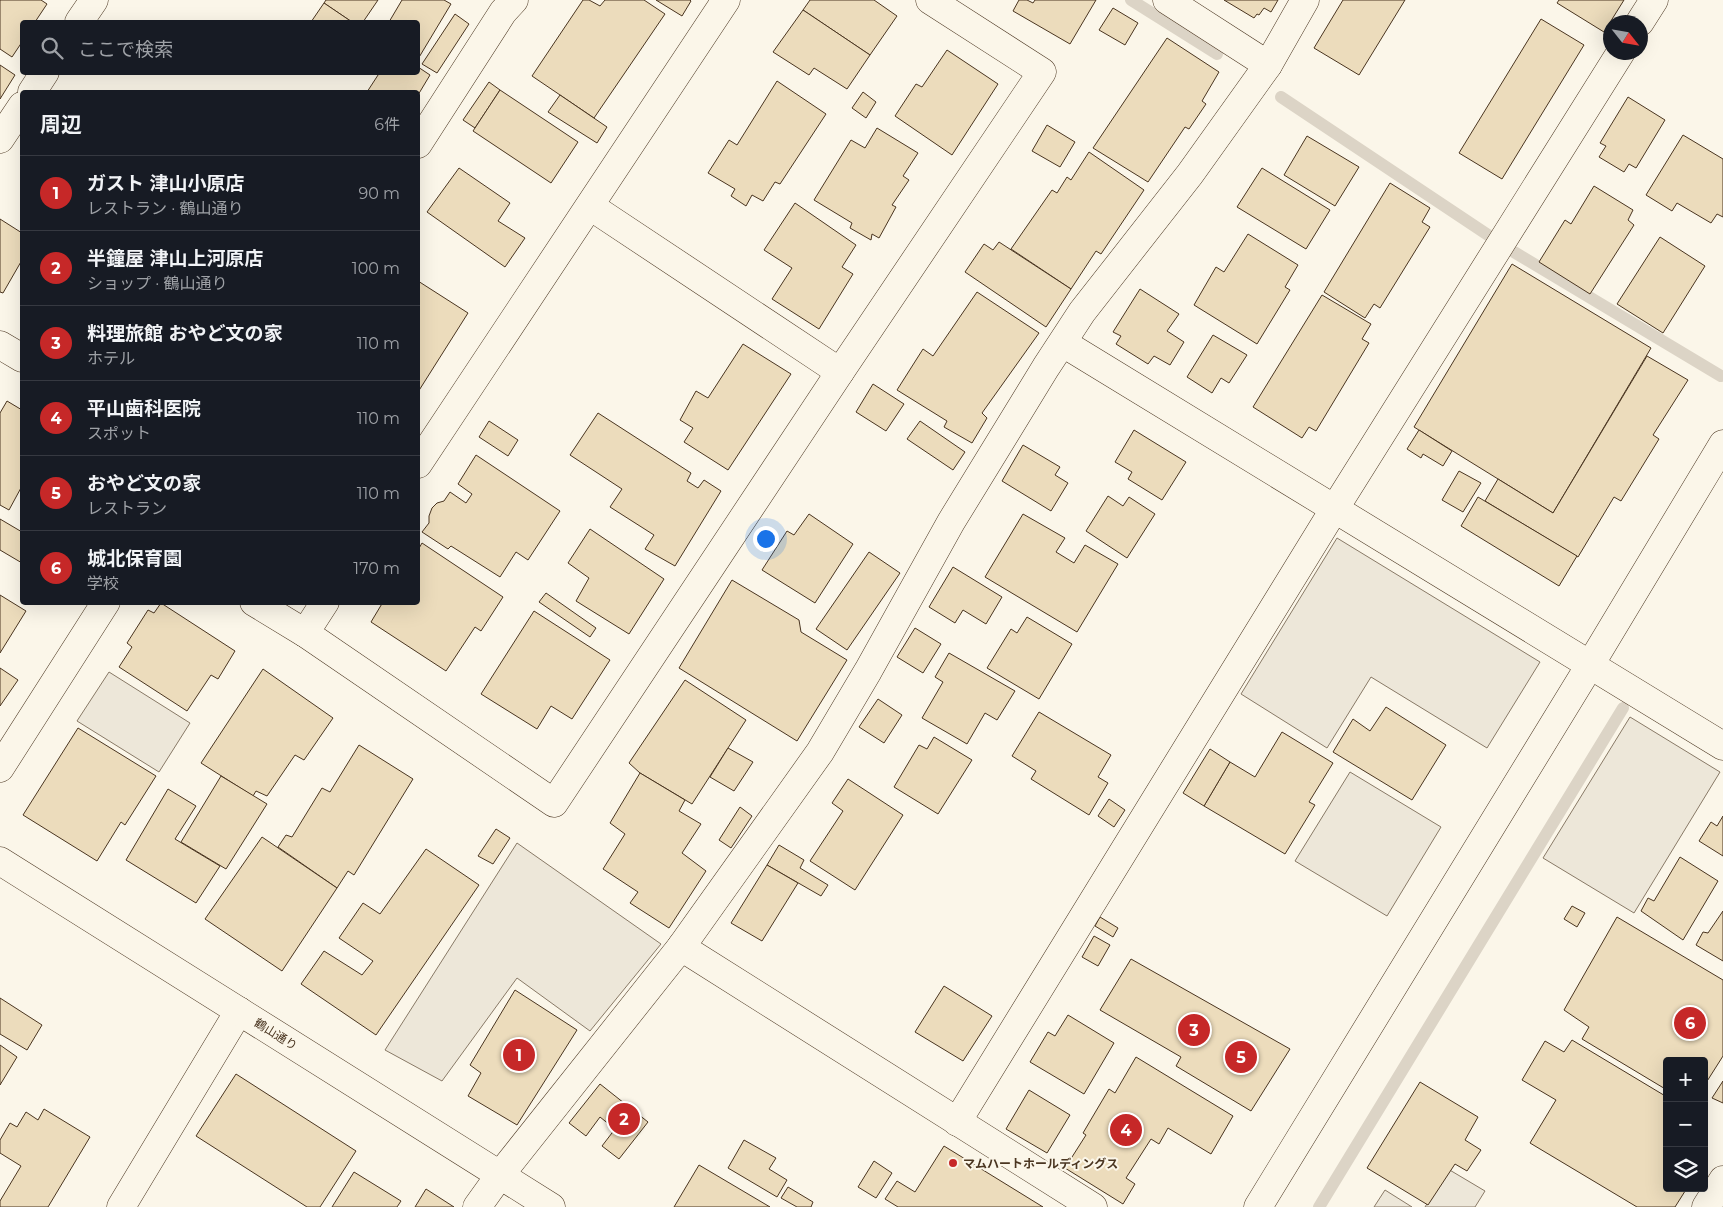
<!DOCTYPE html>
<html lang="ja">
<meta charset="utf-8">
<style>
body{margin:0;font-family:Montserrat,"Noto Sans JP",sans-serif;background:#20242c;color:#f1f3f6}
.controls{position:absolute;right:15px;bottom:15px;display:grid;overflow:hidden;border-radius:5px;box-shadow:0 5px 20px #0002}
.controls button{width:45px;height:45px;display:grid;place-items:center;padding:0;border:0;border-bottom:1px solid #363941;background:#171b24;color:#f1f3f6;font:25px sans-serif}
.compass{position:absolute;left:1603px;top:15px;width:45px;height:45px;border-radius:50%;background:#171b24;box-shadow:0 5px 20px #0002;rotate:121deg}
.you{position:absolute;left:765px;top:538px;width:18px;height:18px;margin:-12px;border:4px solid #fff;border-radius:50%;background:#1a73e8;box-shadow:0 0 0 8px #1a73e833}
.badge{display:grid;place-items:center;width:32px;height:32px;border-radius:50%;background:#c62828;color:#fff;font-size:16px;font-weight:700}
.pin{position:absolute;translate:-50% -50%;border:2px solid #fff;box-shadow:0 1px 5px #0006}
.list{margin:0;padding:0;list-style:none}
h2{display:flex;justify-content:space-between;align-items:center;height:65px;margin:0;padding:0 20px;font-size:21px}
h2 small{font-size:16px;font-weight:400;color:#9ea1a6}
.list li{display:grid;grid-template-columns:32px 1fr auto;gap:15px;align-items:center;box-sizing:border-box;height:75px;padding:0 20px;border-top:1px solid #363941}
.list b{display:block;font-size:19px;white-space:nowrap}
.list p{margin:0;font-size:16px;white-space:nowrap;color:#9ea1a6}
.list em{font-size:16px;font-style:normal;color:#9ea1a6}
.icon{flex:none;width:28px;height:28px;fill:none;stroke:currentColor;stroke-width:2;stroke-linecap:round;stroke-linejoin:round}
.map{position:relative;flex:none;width:1723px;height:1207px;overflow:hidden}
.search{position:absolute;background:#171b24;box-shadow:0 5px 20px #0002;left:20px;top:20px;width:400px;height:55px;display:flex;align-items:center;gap:12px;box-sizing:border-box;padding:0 18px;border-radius:5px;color:#9ea1a6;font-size:19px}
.panel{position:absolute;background:#171b24;box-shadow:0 5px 20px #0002;left:20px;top:90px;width:400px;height:515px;border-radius:5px}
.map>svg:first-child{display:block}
.parking{fill:#ede7d9;stroke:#887966}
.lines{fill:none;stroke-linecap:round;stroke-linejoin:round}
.stream{stroke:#dcd4c6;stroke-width:12}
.building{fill:#ecdcbc;stroke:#4a3520}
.minor-casing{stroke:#4a3520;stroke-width:29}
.tertiary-casing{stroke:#4a3520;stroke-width:29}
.minor{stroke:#fbf6e9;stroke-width:28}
.tertiary{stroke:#fbf6e9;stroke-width:28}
.poi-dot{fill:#c62828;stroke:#fbf6e9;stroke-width:2}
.labels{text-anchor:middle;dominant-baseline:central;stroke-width:4;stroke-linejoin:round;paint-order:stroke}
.street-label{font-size:12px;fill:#4a3520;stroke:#fbf6e9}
.poi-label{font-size:12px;font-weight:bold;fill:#4a3520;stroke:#fbf6e9;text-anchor:start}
</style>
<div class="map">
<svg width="1723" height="1207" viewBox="0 0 1723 1207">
<rect width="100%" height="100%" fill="#fbf6e9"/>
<g class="parking">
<path d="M1337 538 1540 662 1487 748 1371 677 1327 748 1241 694Z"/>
<path d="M109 672 190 723 159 772 77 721Z"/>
<path d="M1630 717 1720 772 1634 913 1543 858Z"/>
<path d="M1350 772 1441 827 1387 916 1295 861Z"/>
<path d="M517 843 661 944 590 1031 517 978 442 1081 385 1050Z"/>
<path d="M1448 1169 1485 1191 1475 1207H1425Z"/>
<path d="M1385 1190 1412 1207H1374Z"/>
</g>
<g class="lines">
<g class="stream">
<path d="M1131 0 1217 54"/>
<path d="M1281 97 1488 235"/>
<path d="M1514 252 1721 376"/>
<path d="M1319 1207 1623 708"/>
</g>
</g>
<g class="building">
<path d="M0 0H41L47 4 35 22H22V42L12 57 0 49Z"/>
<path d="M326 0H378L363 22H352L324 3Z"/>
<path d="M402 0H444L451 4 418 59V22H389Z"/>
<path d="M583 0H589L600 6 605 0H644L665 14 594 118 532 76Z"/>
<path d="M656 0H690L691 1 682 16Z"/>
<path d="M810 0H874L897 16 870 55 803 10Z"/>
<path d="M1019 0H1027L1033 3 1035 0H1096L1070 44 1013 11Z"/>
<path d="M1224 0H1278L1271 12 1264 8 1259 15 1257 14 1254 18Z"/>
<path d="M1343 0H1405L1359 75 1314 48Z"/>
<path d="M1559 0H1624L1604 32 1557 3Z"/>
<path d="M324 3 352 22H311Z"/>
<path d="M1113 8 1138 23 1125 45 1099 30Z"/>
<path d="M803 10 870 55 847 89 814 68 809 75 773 52Z"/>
<path d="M455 14 469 24 437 73 422 64Z"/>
<path d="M1541 19 1584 45 1502 179 1459 153Z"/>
<path d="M1167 38 1219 72 1202 101 1206 104 1189 129 1185 127 1148 182 1093 148Z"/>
<path d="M947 50 998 84 952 155 895 116 916 84 922 87Z"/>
<path d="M0 65 15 75 0 99Z"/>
<path d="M418 67 430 75 418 95V92H367L380 72H418Z"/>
<path d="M777 81 826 114 780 184 775 182 763 201 752 195 746 206 731 196 735 189 708 173 729 140 737 145Z"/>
<path d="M489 82 500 90 475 128 463 120Z"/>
<path d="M500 90 578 142 551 183 473 131Z"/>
<path d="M863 92 876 102 866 118 852 108Z"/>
<path d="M560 95 607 127 597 143 548 112Z"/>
<path d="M1628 97 1665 120 1636 168 1629 164 1624 172 1599 157 1606 146 1600 143Z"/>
<path d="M1047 125 1075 142 1060 167 1032 151Z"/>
<path d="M877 128 918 153 903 176 909 180 892 205 896 207 879 238 872 234 871 240 850 228 852 223 814 200 851 140 865 148Z"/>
<path d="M1683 135 1723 159V217L1717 214 1711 223 1677 203 1672 211 1646 195Z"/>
<path d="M1307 136 1359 167 1335 206 1284 175Z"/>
<path d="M1089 152 1144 190 1101 254 1096 251 1071 289 1011 249 1052 190 1057 193 1067 177 1071 180Z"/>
<path d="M459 168 510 203 498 221 525 238 505 267 427 212Z"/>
<path d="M1262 168 1330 210 1306 249 1237 207Z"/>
<path d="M1390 183 1430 208 1422 222 1430 227 1380 308 1374 304 1365 318 1324 292Z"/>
<path d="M1594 186 1633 210 1628 220 1634 225 1590 294 1539 262 1565 220 1571 224Z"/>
<path d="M795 203 856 245 842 267 853 274 819 329 772 299 792 268 764 250Z"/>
<path d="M0 219 22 233V260L3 293 0 292Z"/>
<path d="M1248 234 1298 265 1285 287 1290 290 1257 344 1194 305 1216 267 1224 272Z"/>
<path d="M1660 237 1705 266 1663 333 1617 304Z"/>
<path d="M999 242 1071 289 1046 327 965 272 984 244 993 250Z"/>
<path d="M1512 264 1651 348 1553 513 1414 427Z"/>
<path d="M418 281 468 313 418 392Z"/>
<path d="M1140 289 1179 314 1167 331 1184 342 1170 365 1154 356 1148 364 1116 344 1121 336 1113 332Z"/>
<path d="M977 292 1039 333 982 413 987 418 972 443 944 427 947 421 897 390 923 349 933 356Z"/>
<path d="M1322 295 1371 324 1362 339 1369 343 1316 431 1309 427 1302 438 1253 407Z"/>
<path d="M1213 335 1247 355 1229 383 1221 378 1212 393 1187 377Z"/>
<path d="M743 344 791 374 728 470 684 442 693 428 680 420 696 391 708 398Z"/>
<path d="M1647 356 1688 380 1653 435 1659 439 1621 501 1614 497 1578 557 1485 501 1498 479 1553 513Z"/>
<path d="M873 384 904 404 886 431 856 412Z"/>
<path d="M7 401 22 410V486L9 510 0 505V413Z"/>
<path d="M598 413 691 473 687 481 698 488 704 480 721 491 675 566 645 549 654 535 610 507 622 489 570 455Z"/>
<path d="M489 421 518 440 508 456 479 437Z"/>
<path d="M920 421 965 452 953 470 907 439Z"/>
<path d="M1134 430 1186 462 1162 500 1128 479 1132 472 1115 462Z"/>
<path d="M1419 430 1452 451 1443 466 1423 454 1421 458 1407 449Z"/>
<path d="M1023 445 1060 467 1055 475 1068 483 1051 511 1002 481Z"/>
<path d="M476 455 560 511 528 560 516 552 500 577 451 546 448 549 422 532 429 523V516L432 508 437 503 444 501 450 492 466 503 472 494 458 484Z"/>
<path d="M1459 471 1481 483 1463 512 1442 500Z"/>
<path d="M1108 496 1123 506 1129 497 1155 514 1127 558 1086 531Z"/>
<path d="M1478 497 1577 556 1559 586 1461 526Z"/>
<path d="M809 514 853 544 815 603 762 570 787 531 794 535Z"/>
<path d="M1023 514 1065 538 1056 552 1074 563 1085 545 1118 564 1077 632 985 577Z"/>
<path d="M0 519 22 532V563L0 550Z"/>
<path d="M590 529 664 579 629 634 576 601 589 578 568 563Z"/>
<path d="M422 543 503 597 481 631 475 627 446 671 371 622 383 602H418V550Z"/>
<path d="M869 552 900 573 847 650 816 629Z"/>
<path d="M953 567 1002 597 986 624 963 610 955 623 929 607Z"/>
<path d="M732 580 799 620 801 632 847 660 797 741 679 668Z"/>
<path d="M546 593 596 628 590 637 539 602Z"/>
<path d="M0 595 26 611 0 653Z"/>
<path d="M161 603 235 651 218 679 211 675 187 711 119 667 132 647 127 643 148 610 154 613Z"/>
<path d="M534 611 610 660 572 719 551 706 537 729 481 694Z"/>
<path d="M1027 617 1072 644 1039 699 987 668 1011 629 1017 633Z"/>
<path d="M915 628 941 644 923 673 897 657Z"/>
<path d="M949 653 1015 691 997 720 985 713 967 744 922 718 943 682 935 677Z"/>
<path d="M0 668 18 680 0 706Z"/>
<path d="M263 669 333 718 304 760 295 755 267 796 256 791 253 796 201 763Z"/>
<path d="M685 680 746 720 692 804 640 773 629 763Z"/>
<path d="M878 699 902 715 884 743 859 727Z"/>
<path d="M1386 707 1446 745 1412 800 1333 752 1353 719 1370 731Z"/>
<path d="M1039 712 1111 755 1098 777 1108 783 1089 815 1031 779 1036 771 1012 756Z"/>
<path d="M78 728 156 776 125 825 121 822 97 861 23 815Z"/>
<path d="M1282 732 1333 763 1309 802 1315 805 1285 854 1204 806 1230 762 1255 777Z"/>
<path d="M934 737 972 760 938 814 894 787 919 745 927 749Z"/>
<path d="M359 745 413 779 354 875 348 871 337 888 278 847 286 835 292 837 322 788 330 792Z"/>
<path d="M728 748 753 762 734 791 710 777Z"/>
<path d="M1210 749 1230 762 1204 806 1183 793Z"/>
<path d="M640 773 685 800 679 811 701 824 682 853 706 871 669 928 630 903 638 892 603 869 625 834 610 823Z"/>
<path d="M221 776 267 804 226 869 181 842Z"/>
<path d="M848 779 903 815 855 890 810 861 843 811 832 803Z"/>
<path d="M168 789 196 806 175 839 220 866 196 903 126 860Z"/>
<path d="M1109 799 1125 810 1114 827 1098 816Z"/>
<path d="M740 807 752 816 731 848 719 840Z"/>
<path d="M1723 816V856L1699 841 1711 822 1717 826Z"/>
<path d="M496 829 510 838 493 864 478 856Z"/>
<path d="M262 837 337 888 282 971 205 919Z"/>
<path d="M779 845 804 860 800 868 828 885 821 896 767 865Z"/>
<path d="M426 849 479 885 376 1035 301 984 324 951 362 975 373 961 339 938 363 903 380 914Z"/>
<path d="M1680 857 1718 881 1683 940 1641 911 1648 898 1654 901Z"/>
<path d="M767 865 798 883 762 941 731 923Z"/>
<path d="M1572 906 1585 913 1577 927 1564 919Z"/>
<path d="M1723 911V961L1696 945 1703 932 1708 933Z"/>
<path d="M1100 917 1118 928 1113 937 1095 926Z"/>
<path d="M1617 917 1723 980V1056L1704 1086V1061H1667V1090L1582 1039 1589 1027 1564 1010Z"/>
<path d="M1094 936 1110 945 1098 966 1082 957Z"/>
<path d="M1131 959 1290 1049 1251 1111 1176 1066 1181 1057 1100 1010Z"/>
<path d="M944 986 992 1016 963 1061 915 1032Z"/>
<path d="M515 990 577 1030 517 1125 468 1096 481 1073 470 1065Z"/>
<path d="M0 998 42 1025 27 1050 0 1034Z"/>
<path d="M1068 1015 1114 1043 1084 1094 1030 1062 1048 1032 1055 1036Z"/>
<path d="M1572 1040 1667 1097V1188H1687L1675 1207H1637L1530 1143 1556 1100 1522 1080 1545 1041 1564 1052Z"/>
<path d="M0 1045 17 1057 0 1085Z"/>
<path d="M1136 1057 1233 1116 1211 1154 1168 1128 1159 1144 1151 1139 1126 1178 1135 1184 1123 1204 1065 1168 1086 1135 1083 1133 1109 1089 1115 1093Z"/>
<path d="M236 1074 356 1151 320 1207H307L196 1136Z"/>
<path d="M1723 1081V1103L1712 1098Z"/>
<path d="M1420 1082 1478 1117 1465 1140 1481 1150 1467 1171 1455 1164 1428 1205 1367 1168Z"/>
<path d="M600 1084 648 1122 619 1159 602 1146 615 1129 600 1117 586 1136 569 1123Z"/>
<path d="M1029 1090 1070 1115 1047 1153 1006 1129Z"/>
<path d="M44 1109 90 1137 48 1207H0V1201L21 1166 0 1153V1140L10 1123 17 1127 26 1112 38 1120Z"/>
<path d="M744 1140 776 1158 769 1169 787 1180 777 1197 728 1168Z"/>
<path d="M944 1146 1043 1207H898L885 1199 897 1181 915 1192Z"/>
<path d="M874 1161 892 1173 876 1198 858 1187Z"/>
<path d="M699 1165 770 1207H674Z"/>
<path d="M354 1172 401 1201 397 1207H332Z"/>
<path d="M788 1187 813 1202 811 1207H797L781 1198Z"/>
<path d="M426 1189 454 1207H415Z"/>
</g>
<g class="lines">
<g class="minor-casing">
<g id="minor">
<path d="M1167 0 1268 65"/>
<path d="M79 22 94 0"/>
<path d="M1640 22 1654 0"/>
<path d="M32 92 45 72"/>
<path d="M0 139 22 106"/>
<path d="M418 144 503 12 514 0"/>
<path d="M590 206 840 372"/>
<path d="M1063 343 1723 746"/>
<path d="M0 345 22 358"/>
<path d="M418 464 726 0"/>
<path d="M254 602 305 633 554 803 840 372 1042 72 930 0"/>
<path d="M305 633 325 602"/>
<path d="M0 768 106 602"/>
<path d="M681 947 1093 1207"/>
<path d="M957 1122 1335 508 1621 52"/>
<path d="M121 1207 239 1011"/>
<path d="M477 1207 500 1175 681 947 820 752 868 671 951 522 1046 367 1082 312 1190 174 1268 65 1305 0"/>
<path d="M1706 1207 1723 1180"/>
</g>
</g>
<g class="tertiary-casing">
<g id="tertiary">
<path d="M0 861 551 1207"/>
<path d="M1258 1207 1590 665 1723 444"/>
</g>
</g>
<use href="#minor" class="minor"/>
<use href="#tertiary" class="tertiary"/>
</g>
<circle class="poi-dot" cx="953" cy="1163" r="5"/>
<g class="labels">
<g class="street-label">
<text transform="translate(276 1034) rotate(32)">鶴山通り</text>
</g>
<g class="poi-label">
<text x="963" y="1163">マムハートホールディングス</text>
</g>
</g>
</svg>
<div class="controls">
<button>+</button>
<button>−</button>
<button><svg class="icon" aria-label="layers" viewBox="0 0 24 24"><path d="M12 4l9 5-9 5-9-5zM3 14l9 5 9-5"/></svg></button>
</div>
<svg class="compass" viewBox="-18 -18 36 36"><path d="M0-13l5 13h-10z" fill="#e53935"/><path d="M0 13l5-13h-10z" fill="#9ea1a6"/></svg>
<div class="you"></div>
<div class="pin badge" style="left:519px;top:1055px">1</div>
<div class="pin badge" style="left:624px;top:1119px">2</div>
<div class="pin badge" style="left:1194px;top:1030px">3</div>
<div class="pin badge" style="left:1126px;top:1130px">4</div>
<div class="pin badge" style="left:1241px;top:1057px">5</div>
<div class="pin badge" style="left:1690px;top:1023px">6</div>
<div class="search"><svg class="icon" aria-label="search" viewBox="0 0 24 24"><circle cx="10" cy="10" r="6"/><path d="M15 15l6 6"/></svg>ここで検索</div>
<section class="panel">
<h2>周辺<small>6件</small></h2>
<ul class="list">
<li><span class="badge">1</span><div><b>ガスト 津山小原店</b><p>レストラン · 鶴山通り</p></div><em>90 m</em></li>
<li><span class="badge">2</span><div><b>半鐘屋 津山上河原店</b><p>ショップ · 鶴山通り</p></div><em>100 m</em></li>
<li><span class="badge">3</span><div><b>料理旅館 おやど文の家</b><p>ホテル</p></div><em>110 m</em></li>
<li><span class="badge">4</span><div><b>平山歯科医院</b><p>スポット</p></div><em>110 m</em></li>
<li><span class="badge">5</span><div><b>おやど文の家</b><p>レストラン</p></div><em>110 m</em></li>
<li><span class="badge">6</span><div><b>城北保育園</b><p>学校</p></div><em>170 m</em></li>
</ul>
</section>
</div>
